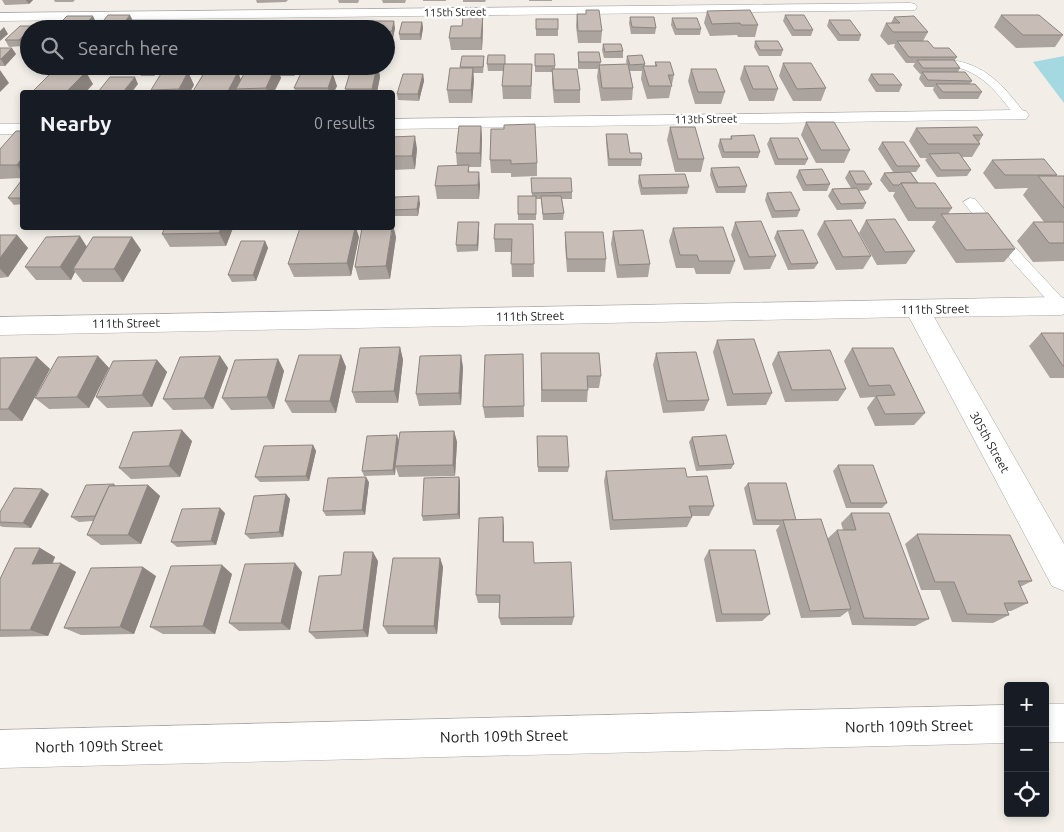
<!DOCTYPE html>
<meta charset="utf-8">
<style>
body{margin:0;font-family:Ubuntu,sans-serif;background:#20242c;color:#f1f3f6}
.controls{position:absolute;right:15px;bottom:15px;display:grid;overflow:hidden;border-radius:5px;box-shadow:0 2px 8px #0003}
.controls button{width:45px;height:45px;display:grid;place-items:center;padding:0;border:0;border-bottom:1px solid #363941;background:#171b24;color:#f1f3f6;font:25px sans-serif}
.list{margin:0;padding:0;list-style:none}
h2{display:flex;justify-content:space-between;align-items:center;height:65px;margin:0;padding:0 20px;font-size:21px}
h2 small{font-size:16px;font-weight:400;color:#9ea1a6}
.icon{flex:none;width:28px;height:28px;fill:none;stroke:currentColor;stroke-width:2;stroke-linecap:round;stroke-linejoin:round}
.map{position:relative;flex:none;width:1064px;height:832px;overflow:hidden}
.search{position:absolute;background:#171b24;box-shadow:0 2px 8px #0003;left:20px;top:20px;width:375px;height:55px;display:flex;align-items:center;gap:12px;box-sizing:border-box;padding:0 18px;border-radius:28px;color:#9ea1a6;font-size:19px}
.panel{position:absolute;background:#171b24;box-shadow:0 2px 8px #0003;left:20px;top:90px;width:375px;height:140px;border-radius:5px}
.map>svg:first-child{display:block}
.water{fill:#a5d9e2}
.lines{fill:none;stroke-linecap:round;stroke-linejoin:round}
.service-casing{stroke:#a8a8a8;stroke-width:1}
.minor-casing{stroke:#a8a8a8;stroke-width:1}
.service{fill:#fff;fill-rule:evenodd}
.minor{fill:#fff;fill-rule:evenodd}
.wall{fill:#aba39d}
.shaded-wall{fill:#8b847f}
.building{fill:#c7bdb6;stroke:#8b847f}
.labels{text-anchor:middle;dominant-baseline:central;stroke-width:5;stroke-linejoin:round;paint-order:stroke}
.far-street-label{font-size:11px;fill:#212121;stroke:#fff}
.street-label{font-size:12px;fill:#212121;stroke:#fff}
.near-street-label{font-size:15px;fill:#212121;stroke:#fff}
</style>
<div class="map">
<svg width="1064" height="832" viewBox="0 0 1064 832">
<rect width="100%" height="100%" fill="#f2eee7"/>
<path class="water" d="M1064 56V103L1033 62Z"/>
<g class="lines">
<g class="service-casing">
<g id="service">
<path d="M957 61C989 67 1007 90 1026 115L1024 117H1016C997 93 985 74 953 66L952 64 953 62Z"/>
<path d="M970 198 975 199 1012 244 1064 300V311L1056 310 1002 250 963 202Z"/>
</g>
</g>
<g class="minor-casing">
<g id="minor">
<path d="M910 3 915 4 917 7 915 10 0 21V13Z"/>
<path d="M1020 110 1026 111 1029 115 1026 119 392 129V119Z"/>
<rect x="0" y="124" width="22" height="10"/>
<path d="M1061 297 1064 298V314L1061 315 934 317 1064 544V591L1052 586 909 317 0 335V317Z"/>
<rect x="1045" y="704" width="19" height="38"/>
<path d="M1008 705V743L0 768V730Z"/>
</g>
</g>
<use href="#service" class="service"/>
<use href="#minor" class="minor"/>
</g>
<g class="wall">
<path d="M2 0H33L29 4 5 5Z"/>
<path d="M54 0H75L73 2H55Z"/>
<path d="M256 0H288L286 2 257 3Z"/>
<path d="M338 0H359L358 3H339Z"/>
<path d="M382 0H406L405 3H383Z"/>
<rect x="423" y="0" width="23" height="1"/>
<path d="M463 0H486L485 2H463Z"/>
<rect x="529" y="0" width="23" height="1"/>
<path d="M586 10 602 31 601 43H578L576 26 577 14H586Z"/>
<path d="M707 11 758 25 755 37H738L737 35 710 36 704 23Z"/>
<path d="M483 15V27L482 50H451L449 38 462 26Z"/>
<path d="M785 15 813 30 811 36H792L783 21Z"/>
<path d="M1001 15 1063 35 1055 47 1016 48 994 27Z"/>
<path d="M630 17 656 28 655 34H631L629 23Z"/>
<path d="M894 17 928 32 923 41 934 48 957 57 954 61 960 68 958 72 972 81 970 84 982 92 978 99H939L933 90 934 87H925L919 79 921 74H920L913 66 915 63H906L894 47 895 44 888 45 880 36 886 23H891Z"/>
<path d="M672 18 701 29 700 35H675L671 25Z"/>
<rect x="536" y="19" width="22" height="17"/>
<path d="M829 20 861 35 859 41H838L827 26Z"/>
<path d="M422 22 423 28 421 40H400L399 34Z"/>
<path d="M20 26H46L48 29H29V43H26L23 46 9 47 5 40Z"/>
<path d="M395 28 393 38H386V29Z"/>
<path d="M755 41 783 50 781 56H759L754 47Z"/>
<path d="M603 44 623 51V58H604L602 50Z"/>
<path d="M0 48 16 54 5 66H0Z"/>
<path d="M578 52 601 62 600 65 627 64 626 62 627 56 645 64V66H655V62L674 75 669 98 647 99 641 79 642 71H630L633 88 632 100 601 101 597 77 598 69H578Z"/>
<path d="M29 54V65L24 58Z"/>
<path d="M535 54 555 66V69L580 90V103H554L552 82V72H535Z"/>
<path d="M484 56V63L483 73H473L474 80 472 103H449L447 90 461 68 460 67Z"/>
<path d="M783 63 826 88 821 101H793L779 76Z"/>
<path d="M487 64H506L532 77 531 99H503L502 86 504 71H488Z"/>
<path d="M140 66H160L154 76H141L138 69Z"/>
<path d="M204 66H232L229 72 241 80 277 66 278 68 279 66H299L294 76H280L281 78 274 92H194L193 91 204 72 203 69Z"/>
<path d="M301 66H325L324 69H325L326 74 337 86 334 92H296L294 88 301 74 300 70Z"/>
<path d="M347 66H378L380 77 377 92H346L345 89 350 74H348Z"/>
<path d="M744 66 778 89 774 101H749L740 79Z"/>
<path d="M180 69 182 72H188L194 85 190 92H152L151 90Z"/>
<path d="M691 69 725 92 721 104H695L688 81Z"/>
<path d="M423 74 424 81 419 101 398 100 397 94Z"/>
<path d="M871 74 902 85 899 92H876L868 80Z"/>
<path d="M806 122 850 150 844 163H816L801 135Z"/>
<path d="M481 126 482 139 481 167H469V172L480 185 479 199H437L435 186 457 165 456 153Z"/>
<path d="M670 127 704 159 701 172H675L667 140Z"/>
<path d="M916 128 983 135 979 142 980 144 972 157H962L971 170 967 176 937 177 925 160 927 158H920L909 141Z"/>
<path d="M491 129 537 163V176L511 177V173H491L490 160Z"/>
<path d="M22 131V178L0 179V149Z"/>
<path d="M606 134 630 153 642 159 641 166H608L606 141Z"/>
<path d="M731 136 760 152 758 158H722L718 146 720 139H730Z"/>
<path d="M392 137 417 149 415 169 392 170Z"/>
<path d="M770 138 808 159 805 165H775L767 144Z"/>
<path d="M882 142 920 166 916 172H911L918 183 952 208 948 214 1015 249 1004 262 956 263 932 227 936 221H908L893 196 895 192H889L880 180 884 173 893 172 878 149Z"/>
<path d="M992 160 1057 175 1056 176H1064V261L1033 262 1017 241 1033 222H1044L1023 195 1028 188 995 189 983 173Z"/>
<path d="M711 168 747 186 745 193H716L710 175Z"/>
<path d="M799 170 830 184 827 191H803L796 177Z"/>
<path d="M849 171 872 184 868 190 859 191 866 203 863 209 837 210 828 196 832 189 851 188 845 178Z"/>
<path d="M639 175 689 187 687 194 641 195 638 182Z"/>
<path d="M531 178 572 192V199H562L564 213 563 220H543L541 199H536V220H518V196H532Z"/>
<path d="M22 181V204L14 205 8 198Z"/>
<path d="M767 193 800 210 797 217 772 218 765 200Z"/>
<path d="M420 203 418 216H394L393 210Z"/>
<path d="M866 220 915 251 906 264 877 265 859 233Z"/>
<path d="M824 221 871 256 863 269 836 270 817 234Z"/>
<path d="M479 222V229L478 251 457 252 456 245Z"/>
<path d="M735 222 776 256 770 269 744 270 731 235Z"/>
<path d="M533 224 534 277H512L511 252H495L494 239Z"/>
<path d="M53 228H89H88L54 229Z"/>
<path d="M233 228 226 246 170 247 162 234Z"/>
<path d="M673 228 735 261 730 274H696L694 268H676L669 241Z"/>
<path d="M613 231 650 264 648 277 617 278 611 244Z"/>
<path d="M777 231 818 263 814 269 788 270 774 238Z"/>
<path d="M565 232 606 259 605 272H567L565 245Z"/>
<path d="M0 235H17L28 248 8 277 0 278Z"/>
<path d="M132 237 141 250 123 282H83L75 272 71 280H36L25 267 87 247Z"/>
<path d="M359 237 351 276 294 277 288 264Z"/>
<path d="M396 237 390 279 359 280 355 267Z"/>
<path d="M265 241 268 248 256 281 232 282 228 275Z"/>
<path d="M1041 333H1064V378H1050L1029 346Z"/>
<path d="M717 340 772 393 766 405 727 406 713 352Z"/>
<path d="M400 347 403 360 398 403H356L352 392Z"/>
<path d="M852 348 925 413 914 425 875 426 867 408 875 397 860 398 844 361Z"/>
<path d="M778 352 846 389 838 401 785 402 772 364Z"/>
<path d="M541 353 601 376 599 388H588L587 402H541Z"/>
<path d="M656 353 709 400 704 411 663 413 653 365Z"/>
<path d="M523 354 524 417 485 418 483 407Z"/>
<path d="M341 355 346 367 336 413H292L285 401Z"/>
<path d="M98 356 109 368 89 408 49 409 35 398Z"/>
<path d="M220 356 228 368 213 409 173 410 163 399Z"/>
<path d="M37 357 50 369 22 421H0V358Z"/>
<path d="M278 359 284 371 274 409 231 410 222 398Z"/>
<path d="M157 360 167 372 152 407 107 408 96 397Z"/>
<path d="M463 367 461 405 419 406 416 394Z"/>
<path d="M454 431 457 442 455 476 399 477 396 468 395 475 364 476 362 471 399 440Z"/>
<path d="M537 436 569 467 568 472H538Z"/>
<path d="M692 437 734 464 731 469 696 471 689 442Z"/>
<path d="M192 441 180 477 131 479 119 468Z"/>
<path d="M313 445 316 451 309 481 260 482 255 477Z"/>
<path d="M838 465 887 503 882 508H846L833 471Z"/>
<path d="M606 471 714 506 709 516H691L692 517 687 527 610 530 604 481Z"/>
<path d="M459 477 460 482V519L423 521 422 516Z"/>
<path d="M369 482 365 515 326 516 323 511Z"/>
<path d="M748 483 796 520 827 539 837 530H843L841 523 851 513 929 619 915 626 852 625 848 611 840 617 801 618 776 530 780 525H753L744 488Z"/>
<path d="M114 484 116 486 148 485 160 496 141 544 101 545 87 535 93 521 79 522 71 517Z"/>
<path d="M49 494 31 528 3 527 0 526V512Z"/>
<path d="M286 494 290 499 283 537 250 539 245 534Z"/>
<path d="M225 513 216 545 177 547 171 542Z"/>
<path d="M504 527V542L534 563 574 617 572 625H501L499 618 500 603H478L476 595Z"/>
<path d="M917 534 1032 581 1020 587 1028 603 1011 611H1007L1009 615 993 623 952 622 940 590H921L905 544Z"/>
<path d="M40 548 55 557 53 563 76 572 48 636 0 637V579Z"/>
<path d="M709 550 770 614 762 621 716 622 704 559Z"/>
<path d="M440 558 443 567 437 634H388L383 626Z"/>
<path d="M378 561 368 637 316 639 309 632Z"/>
<path d="M302 572 290 630 239 631 229 623Z"/>
<path d="M232 574 215 634H163L150 627Z"/>
<path d="M156 576 134 634 81 635 64 628Z"/>
</g>
<g class="shaded-wall">
<path d="M26 0H33L29 4Z"/>
<path d="M130 15 136 27 135 29H119Z"/>
<path d="M483 15V27L482 50 481 38Z"/>
<path d="M93 16 99 28V29H81Z"/>
<path d="M314 21 315 27V29H311Z"/>
<path d="M394 21 395 28 393 38 392 31Z"/>
<path d="M422 22 423 28 421 40 420 34Z"/>
<path d="M269 23 271 29H265Z"/>
<path d="M176 24 178 29H172Z"/>
<path d="M4 27 8 34 0 41V31Z"/>
<path d="M22 37 26 43 23 46 19 40Z"/>
<path d="M12 48 16 54 5 66 1 59Z"/>
<path d="M153 66H160L154 76 151 69Z"/>
<path d="M226 66H232L227 75 224 69Z"/>
<path d="M276 66H277L281 78 274 92H267L266 88Z"/>
<path d="M293 66H299L294 76 292 69Z"/>
<path d="M321 66 325 67 321 76 319 70Z"/>
<path d="M377 66H378L380 77 377 92H373L372 89Z"/>
<path d="M473 68 474 80 472 103 471 90Z"/>
<path d="M180 69 185 79 188 72 194 85 190 92H180L179 89 178 72Z"/>
<path d="M0 70 9 83 0 92Z"/>
<path d="M86 72 93 84 86 92H66Z"/>
<path d="M238 72 243 85 236 89 238 92H228V91Z"/>
<path d="M333 74 337 86 334 92H329L328 88Z"/>
<path d="M423 74 424 81 419 101 418 94Z"/>
<path d="M135 77 138 84 132 92H123Z"/>
<path d="M481 126 482 139 481 167 480 153Z"/>
<path d="M415 136 417 149 415 169 412 156Z"/>
<path d="M22 158V173L17 165Z"/>
<path d="M479 172 480 185 479 199 478 185Z"/>
<path d="M419 196 420 203 418 216 417 209Z"/>
<path d="M479 222V229L478 251 477 245Z"/>
<path d="M393 224 396 237 390 279 386 266Z"/>
<path d="M221 228H233L226 246 219 233Z"/>
<path d="M355 228H356L359 237 351 276 347 263Z"/>
<path d="M17 235 28 248 8 277 0 269V258Z"/>
<path d="M80 236 89 250 73 269 75 272 71 280 60 267Z"/>
<path d="M132 237 141 250 123 282 114 269Z"/>
<path d="M265 241 268 248 256 281 253 275Z"/>
<path d="M400 347 403 360 398 403 394 391Z"/>
<path d="M341 355 346 367 336 413 330 401Z"/>
<path d="M461 355 463 367 461 405 459 393Z"/>
<path d="M98 356 109 368 89 408 77 397Z"/>
<path d="M220 356 228 368 213 409 204 398Z"/>
<path d="M37 357 50 369 22 421 8 409Z"/>
<path d="M278 359 284 371 274 409 267 397Z"/>
<path d="M157 360 167 372 152 407 142 395Z"/>
<path d="M182 430 192 441 180 477 169 466Z"/>
<path d="M454 431 457 442 455 476 453 465Z"/>
<path d="M397 435 399 441 395 466V475L393 470Z"/>
<path d="M313 445 316 451 309 481 306 476Z"/>
<path d="M366 477 369 482 365 515 362 510Z"/>
<path d="M459 477 460 482V519L458 514Z"/>
<path d="M148 485 160 496 141 544 128 535Z"/>
<path d="M42 489 49 494 31 528 23 523Z"/>
<path d="M286 494 290 499 283 537 279 532Z"/>
<path d="M220 508 225 513 216 545 211 541Z"/>
<path d="M503 517 504 527V552L503 542Z"/>
<path d="M40 548 55 557 48 572 32 564Z"/>
<path d="M373 552 378 561 368 637 363 630Z"/>
<path d="M440 558 443 567 437 634 434 626Z"/>
<path d="M61 563 76 572 48 636 30 630Z"/>
<path d="M295 563 302 572 290 630 281 623Z"/>
<path d="M222 565 232 574 215 634 203 626Z"/>
<path d="M143 567 156 576 134 634 120 627Z"/>
</g>
<g class="building">
<path d="M586 10H599L602 31H578L577 14H586Z"/>
<path d="M750 10 758 25H741L740 23 712 24 707 11Z"/>
<path d="M108 15H130L119 29H97Z"/>
<path d="M463 15H483L481 38H449L451 26H462Z"/>
<path d="M785 15H804L813 30H794Z"/>
<path d="M1001 15H1039L1063 35H1023Z"/>
<path d="M67 16H93L81 29H54Z"/>
<path d="M914 16 928 32H893L886 23H900L894 17Z"/>
<path d="M630 17H654L656 28 632 27Z"/>
<path d="M672 18H697L701 29H676Z"/>
<rect x="536" y="19" width="22" height="10"/>
<path d="M829 20H850L861 35H840Z"/>
<path d="M314 21 311 29H289L292 22Z"/>
<path d="M363 21H394L392 31 386 32V29H361Z"/>
<path d="M402 22H422L420 34H399Z"/>
<path d="M248 23H269L265 29H244Z"/>
<path d="M152 24H176L172 29H148Z"/>
<path d="M195 25H224L222 29H192Z"/>
<path d="M20 26H46L43 29H29V37H22L19 40H5Z"/>
<path d="M755 41H778L783 50H760Z"/>
<path d="M897 41H928L934 48H949L957 57H909Z"/>
<path d="M603 44H621L623 51 605 52Z"/>
<path d="M0 48H12L1 59H0Z"/>
<path d="M578 52H599L601 62H579Z"/>
<path d="M29 54V58H24Z"/>
<path d="M535 54H554L555 66H535Z"/>
<path d="M488 55H505V64H487Z"/>
<path d="M642 55 645 64 630 65 627 56Z"/>
<path d="M462 56H484L483 67H460Z"/>
<path d="M917 60H954L960 68H923Z"/>
<path d="M655 62H670L674 75H668L672 86H649L643 66H657Z"/>
<path d="M783 63H811L826 88 797 89Z"/>
<path d="M504 64H532L531 86H502Z"/>
<path d="M628 64 633 88H602L599 65Z"/>
<path d="M140 66H153L151 69H138Z"/>
<path d="M204 66H226L224 69H203Z"/>
<path d="M248 66H276L266 88 236 89Z"/>
<path d="M279 66H293L292 69H277Z"/>
<path d="M301 66H321L320 69 300 70Z"/>
<path d="M352 66H377L372 89H345Z"/>
<path d="M744 66H768L778 89H753Z"/>
<path d="M450 68H473L471 90H447Z"/>
<path d="M164 69H180L178 72H188L179 89 151 90Z"/>
<path d="M303 69H325L324 74H333L328 88H294Z"/>
<path d="M552 69H577L580 90H554Z"/>
<path d="M691 69H716L725 92H698Z"/>
<path d="M53 71 86 72 66 92H32Z"/>
<path d="M205 72H238L228 91H193Z"/>
<path d="M922 72H965L972 81 928 80Z"/>
<path d="M403 74H423L418 94H397Z"/>
<path d="M871 74H893L902 85H879Z"/>
<path d="M110 77H135L123 92H98Z"/>
<path d="M936 84H975L982 92H943Z"/>
<path d="M806 122H834L850 150H821Z"/>
<path d="M535 124 537 163 511 164V160H490L491 129H504V125Z"/>
<path d="M459 126H481L480 153H456Z"/>
<path d="M670 127H695L704 159H678Z"/>
<path d="M977 127 983 135H973L980 144H928L916 128Z"/>
<path d="M16 131H22V158L17 165H0V149Z"/>
<path d="M606 134H627L630 153H641L642 159H609Z"/>
<path d="M754 135 760 152H724L720 139H732L731 136Z"/>
<path d="M415 136 412 156H392V137Z"/>
<path d="M770 138H798L808 159H778Z"/>
<path d="M882 142H904L920 166H897Z"/>
<path d="M959 153 971 170H941L929 154Z"/>
<path d="M1044 159 1057 175H1005L992 160Z"/>
<path d="M469 165 468 172H479L478 185 435 186 438 166Z"/>
<path d="M739 167 747 186 718 187 711 168Z"/>
<path d="M822 169 830 184 806 185 799 170Z"/>
<path d="M849 171H864L872 184H856Z"/>
<path d="M910 172 918 183H901L899 185H893L884 173Z"/>
<path d="M685 174 689 187 642 188 639 175Z"/>
<path d="M1038 176H1064V208Z"/>
<path d="M531 178H571L572 192 532 193Z"/>
<path d="M21 181H22V198H8Z"/>
<path d="M901 183H935L952 208H916Z"/>
<path d="M857 188 866 203 841 204 832 189Z"/>
<path d="M791 192 800 210 775 211 767 193Z"/>
<path d="M419 196 417 209 393 210 395 197Z"/>
<rect x="518" y="196" width="18" height="18"/>
<path d="M541 196H561L564 213 543 214Z"/>
<path d="M988 213 1015 249 966 250 941 214Z"/>
<path d="M895 219 915 251 885 252 866 220Z"/>
<path d="M851 220 871 256 843 257 824 221Z"/>
<path d="M761 221 776 256 749 257 735 222Z"/>
<path d="M458 222H479L477 245H456Z"/>
<path d="M1033 222H1064V243H1049Z"/>
<path d="M495 224H533L534 264H511L512 239H494Z"/>
<path d="M723 227 735 261H699L697 255H680L673 228Z"/>
<path d="M165 228H221L219 233 162 234Z"/>
<path d="M300 228H355L347 263 288 264Z"/>
<path d="M362 228H392L386 266 355 267Z"/>
<path d="M643 230 650 264 619 265 613 231Z"/>
<path d="M803 230 818 263 791 264 777 231Z"/>
<path d="M565 232H603L606 259H567Z"/>
<path d="M0 235H17L0 258Z"/>
<path d="M80 236 60 267H25L46 237Z"/>
<path d="M93 237H132L114 269H73Z"/>
<path d="M241 241H265L253 275H228Z"/>
<path d="M1041 333H1064V366H1063Z"/>
<path d="M754 339 772 393 733 394 717 340Z"/>
<path d="M400 347 394 391 352 392 360 348Z"/>
<path d="M852 348H893L925 413 885 414 876 396 895 395 890 385 869 386Z"/>
<path d="M830 350 846 389 792 390 778 352Z"/>
<path d="M696 352 709 400 667 401 656 353Z"/>
<path d="M541 353H599L601 376H587L588 390H542Z"/>
<path d="M523 354 524 406 483 407 485 355Z"/>
<path d="M299 355H341L330 401H285Z"/>
<path d="M461 355 459 393 416 394 420 356Z"/>
<path d="M98 356 77 397 35 398 58 357Z"/>
<path d="M220 356 204 398 163 399 180 357Z"/>
<path d="M37 357 8 409H0V358Z"/>
<path d="M278 359 267 397 222 398 235 360Z"/>
<path d="M157 360 142 395 96 397 113 361Z"/>
<path d="M182 430 169 466 119 468 133 432Z"/>
<path d="M454 431 453 465 395 466 400 432Z"/>
<path d="M397 435 393 470 362 471 367 436Z"/>
<path d="M726 435 734 464 699 466 692 437Z"/>
<path d="M537 436H567L569 467H538Z"/>
<path d="M313 445 306 476 255 477 264 446Z"/>
<path d="M838 465H873L887 503H851Z"/>
<path d="M685 468 687 477 707 476 714 506H689L692 517 613 520 606 471Z"/>
<path d="M366 477 362 510 323 511 328 478Z"/>
<path d="M459 477 458 514 422 516 424 478Z"/>
<path d="M748 483H786L796 520H756Z"/>
<path d="M114 484 113 486H109L95 516 71 517 86 485Z"/>
<path d="M148 485 128 535H87L109 486Z"/>
<path d="M14 488 42 489 23 523 0 522V512Z"/>
<path d="M286 494 279 532 245 534 254 496Z"/>
<path d="M220 508 211 541 171 542 182 509Z"/>
<path d="M851 513H889L929 619 864 618 837 530H856Z"/>
<path d="M503 517V542H533L534 563 571 562 574 617 499 618 500 595H476L479 518Z"/>
<path d="M821 519 851 609 810 611 783 520Z"/>
<path d="M917 534 1010 535 1032 581H1018L1028 603H1004L1009 615 967 614 954 582H935Z"/>
<path d="M15 548H40L32 564 61 563 30 630H0V579Z"/>
<path d="M709 550H755L770 614H722Z"/>
<path d="M344 552H373L363 630 309 632 319 576 341 575Z"/>
<path d="M393 558H440L434 626H383Z"/>
<path d="M295 563 281 623H229L245 564Z"/>
<path d="M222 565 203 626 150 627 171 566Z"/>
<path d="M143 567 120 627 64 628 91 568Z"/>
</g>
<g class="labels">
<g class="far-street-label">
<text transform="translate(455 12) rotate(-1)">115th Street</text>
<text transform="translate(706 119) rotate(-1)">113th Street</text>
</g>
<g class="street-label">
<text transform="translate(935 309) rotate(-1)">111th Street</text>
<text transform="translate(530 316) rotate(-1)">111th Street</text>
<text transform="translate(126 323) rotate(-1)">111th Street</text>
<text transform="translate(990 442) rotate(61)">305th Street</text>
</g>
<g class="near-street-label">
<text transform="translate(909 726) rotate(-1)">North 109th Street</text>
<text transform="translate(504 736) rotate(-1)">North 109th Street</text>
<text transform="translate(99 746) rotate(-1)">North 109th Street</text>
</g>
</g>
</svg>
<div class="controls">
<button>+</button>
<button>−</button>
<button><svg class="icon" aria-label="locate" viewBox="0 0 24 24"><circle cx="12" cy="12" r="6"/><path d="M12 2v4M12 18v4M2 12h4M18 12h4"/></svg></button>
</div>
<div class="search"><svg class="icon" aria-label="search" viewBox="0 0 24 24"><circle cx="10" cy="10" r="6"/><path d="M15 15l6 6"/></svg>Search here</div>
<section class="panel">
<h2>Nearby<small>0 results</small></h2>
<ul class="list">
</ul>
</section>
</div>
